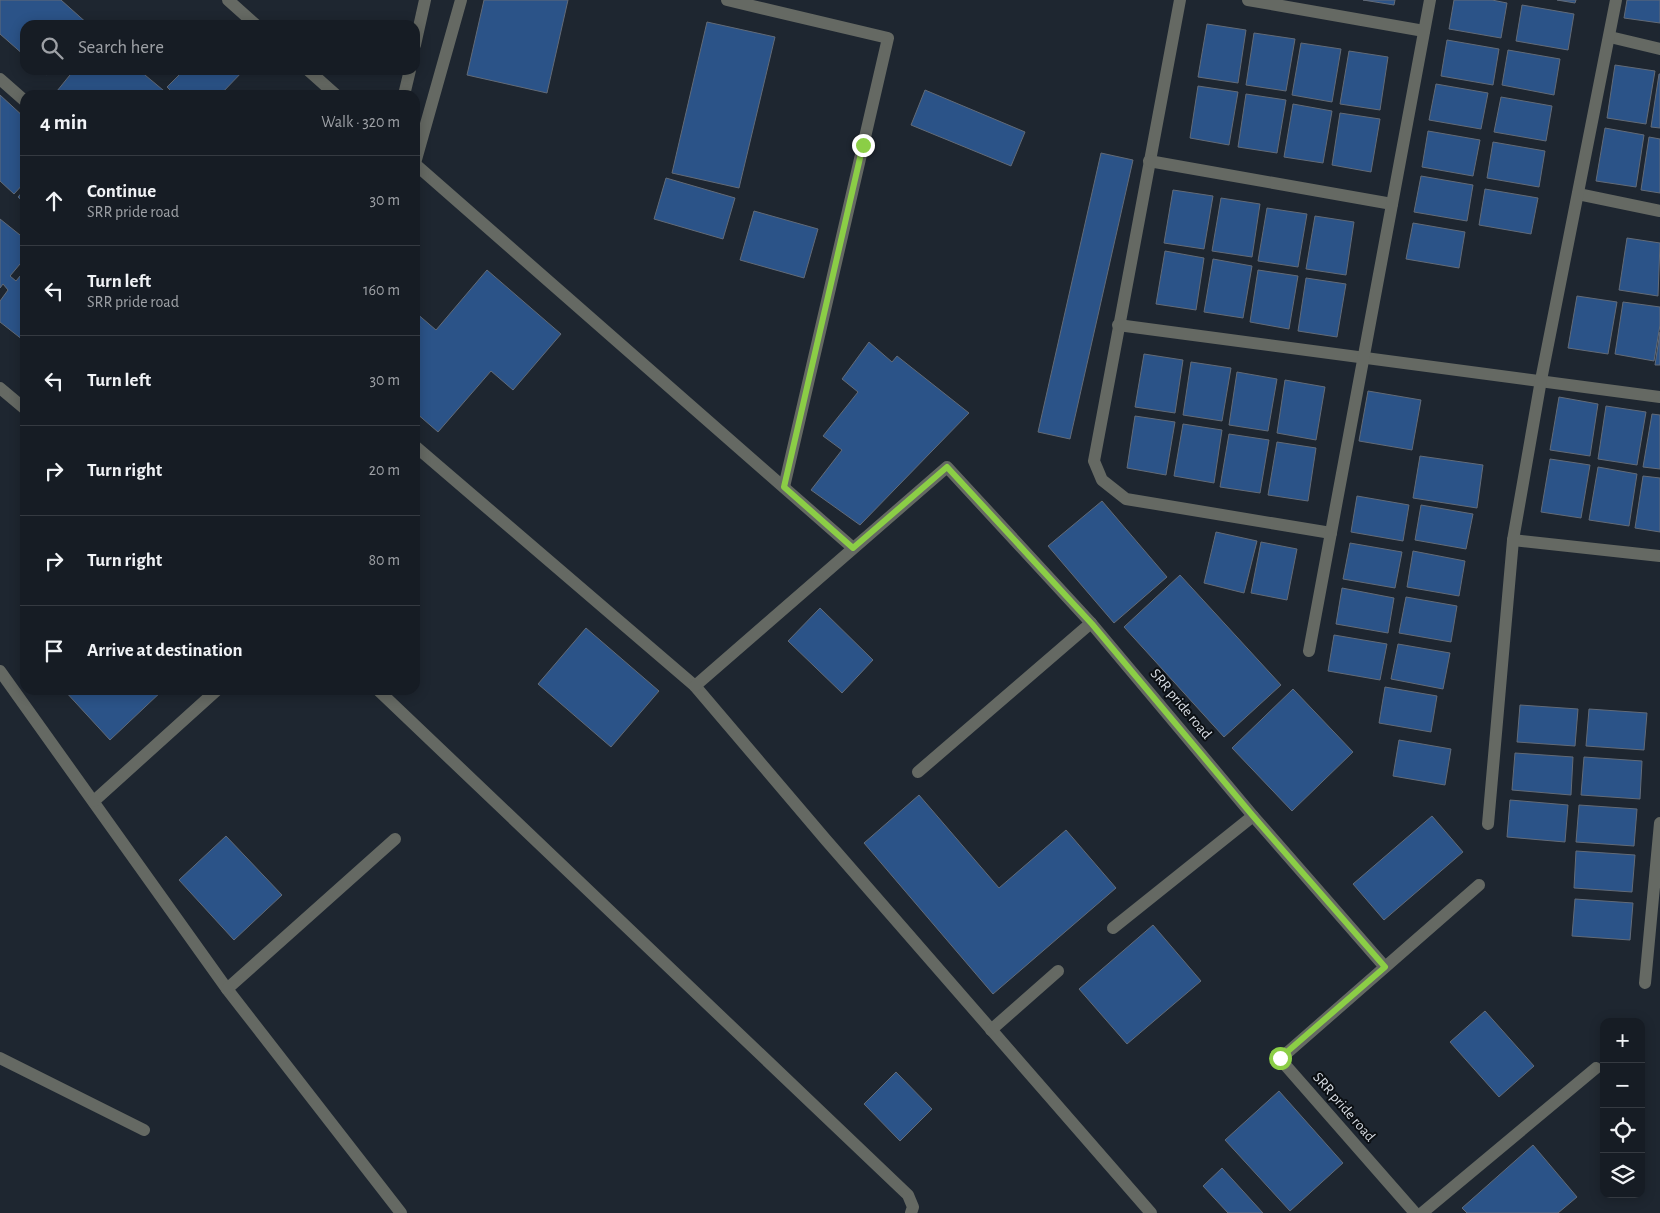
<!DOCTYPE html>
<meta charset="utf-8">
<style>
body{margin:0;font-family:"Alegreya Sans",sans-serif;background:#232931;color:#f1f3f6}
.controls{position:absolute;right:15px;bottom:15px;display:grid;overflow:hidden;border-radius:10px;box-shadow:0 2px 12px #0003}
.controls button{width:45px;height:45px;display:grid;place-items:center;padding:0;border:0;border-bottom:1px solid #353a41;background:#161c24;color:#f1f3f6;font:25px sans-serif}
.stop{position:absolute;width:15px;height:15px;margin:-11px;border:4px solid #8bce46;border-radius:50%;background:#fff}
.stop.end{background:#8bce46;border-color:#fff;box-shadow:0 1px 5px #0008}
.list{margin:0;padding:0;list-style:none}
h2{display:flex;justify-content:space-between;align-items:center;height:65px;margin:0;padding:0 20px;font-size:21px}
h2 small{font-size:16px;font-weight:400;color:#9ea1a6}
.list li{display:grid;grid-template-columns:32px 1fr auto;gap:15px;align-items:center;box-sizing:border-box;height:90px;padding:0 20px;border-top:1px solid #353a41}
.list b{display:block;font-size:19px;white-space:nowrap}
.list p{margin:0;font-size:16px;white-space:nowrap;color:#9ea1a6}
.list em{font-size:16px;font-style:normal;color:#9ea1a6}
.icon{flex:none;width:28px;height:28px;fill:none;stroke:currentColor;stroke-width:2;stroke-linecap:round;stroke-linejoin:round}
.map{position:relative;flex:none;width:1660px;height:1213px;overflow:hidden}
.search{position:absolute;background:#161c24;box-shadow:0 2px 12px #0003;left:20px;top:20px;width:400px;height:55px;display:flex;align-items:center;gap:12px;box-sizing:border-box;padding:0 18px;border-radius:15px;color:#9ea1a6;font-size:19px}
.panel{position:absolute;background:#161c24;box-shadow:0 2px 12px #0003;left:20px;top:90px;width:400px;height:605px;border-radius:15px}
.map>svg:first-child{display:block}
.building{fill:#2b5388;stroke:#626b78}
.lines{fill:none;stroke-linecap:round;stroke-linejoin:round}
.minor{stroke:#656963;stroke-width:12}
.route{stroke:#8bce46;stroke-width:6}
.labels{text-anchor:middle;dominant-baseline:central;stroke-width:4;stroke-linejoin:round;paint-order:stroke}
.street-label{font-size:15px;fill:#d8dde4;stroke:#0b0f13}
</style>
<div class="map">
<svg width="1660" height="1213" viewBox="0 0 1660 1213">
<rect width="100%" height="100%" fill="#1e2630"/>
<g class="building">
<path d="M0 0H61L89 25H25V56L0 34Z"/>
<path d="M484 0H568L547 93 467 75Z"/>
<path d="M1363 0H1395L1394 5Z"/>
<path d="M1454 0H1492L1507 3 1501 38 1449 29Z"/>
<path d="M1557 0H1576L1575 3Z"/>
<path d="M1627 0H1660V23L1624 18Z"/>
<path d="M1522 5 1574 14 1568 50 1516 41Z"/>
<path d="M707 22 775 37 739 188 672 173Z"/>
<path d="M1207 24 1246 30 1238 83 1198 77Z"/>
<path d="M1254 33 1295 39 1286 91 1246 85Z"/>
<path d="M1447 40 1499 49 1493 85 1441 76Z"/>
<path d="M1301 43 1341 49 1332 102 1292 95Z"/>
<path d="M1508 50 1560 59 1554 95 1502 85Z"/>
<path d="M1349 51 1388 57 1380 110 1340 104Z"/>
<path d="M1615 65 1655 71 1646 124 1607 118Z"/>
<path d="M41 70H52L47 75Z"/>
<path d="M74 70H139L169 95H62L57 91Z"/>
<path d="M184 70H244L220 95H175L167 87Z"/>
<path d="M1659 74H1660V128L1651 127Z"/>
<path d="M1436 84 1488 93 1481 129 1429 120Z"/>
<path d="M1198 86 1238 92 1229 145 1190 138Z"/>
<path d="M925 90 1025 132 1011 166 911 125Z"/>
<path d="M1246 94 1286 100 1277 153 1238 147Z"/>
<path d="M0 95 25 118V182L14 194 0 181Z"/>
<path d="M1501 97 1552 106 1546 141 1494 132Z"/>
<path d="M1293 104 1332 111 1323 163 1284 157Z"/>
<path d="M1340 113 1380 119 1371 172 1332 165Z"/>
<path d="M1605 128 1644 135 1636 187 1596 181Z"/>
<path d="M1428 131 1480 140 1473 176 1422 167Z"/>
<path d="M1649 137 1660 139V193L1641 190Z"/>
<path d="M1493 142 1545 151 1539 187 1487 178Z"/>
<path d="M1101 153 1133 160 1070 439 1038 432Z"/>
<path d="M1421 176 1473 185 1467 221 1414 212Z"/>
<path d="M666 178 735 198 723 239 654 219Z"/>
<path d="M25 189V203L18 197Z"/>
<path d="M1485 189 1538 198 1531 234 1479 225Z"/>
<path d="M1173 190 1213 196 1204 249 1164 243Z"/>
<path d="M1221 198 1260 204 1252 257 1212 251Z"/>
<path d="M1267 208 1307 214 1298 267 1258 261Z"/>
<path d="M754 211 818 229 804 278 740 260Z"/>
<path d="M1315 216 1354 222 1346 275 1306 269Z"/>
<path d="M0 219 25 239V258L10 276 16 281 25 270 23 340 0 322V301L8 290 3 284 0 288Z"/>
<path d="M1413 223 1465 232 1459 268 1406 259Z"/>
<path d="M1627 238 1660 243 1658 296 1619 290Z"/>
<path d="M1165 251 1204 258 1196 310 1156 304Z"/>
<path d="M1213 259 1252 266 1243 318 1204 312Z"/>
<path d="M487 270 561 334 513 390 491 371 438 432 415 412V312L436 330Z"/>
<path d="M1258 270 1298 276 1289 329 1250 322Z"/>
<path d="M1306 278 1346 284 1337 337 1298 331Z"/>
<path d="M1577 296 1617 302 1608 354 1568 348Z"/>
<path d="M1623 302 1660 307V325L1654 361 1615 354Z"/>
<path d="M1660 332V365H1655Z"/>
<path d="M869 342 892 362 897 356 969 413 860 525 811 490 842 450 823 436 858 392 842 379Z"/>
<path d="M1144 354 1183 360 1175 413 1135 407Z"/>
<path d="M1191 362 1231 368 1222 421 1183 415Z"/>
<path d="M1237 372 1277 379 1268 431 1229 425Z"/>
<path d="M1285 380 1325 387 1316 440 1277 433Z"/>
<path d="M1368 391 1421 400 1412 450 1359 441Z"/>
<path d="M1559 397 1598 404 1590 456 1550 450Z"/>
<path d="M1606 406 1646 412 1637 465 1598 459Z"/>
<path d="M1652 414 1660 415V469L1643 467Z"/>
<path d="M1135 416 1175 422 1166 475 1127 468Z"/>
<path d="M1183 424 1222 430 1214 483 1174 476Z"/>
<path d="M1229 434 1269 440 1260 493 1220 487Z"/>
<path d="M1277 442 1316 448 1308 501 1268 495Z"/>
<path d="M1420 456 1483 465 1477 508 1413 498Z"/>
<path d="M1550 459 1590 465 1581 518 1541 512Z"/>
<path d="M1598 467 1637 474 1629 526 1589 520Z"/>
<path d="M1643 476 1660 478V532L1635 528Z"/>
<path d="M1357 496 1409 505 1403 541 1351 532Z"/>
<path d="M1102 501 1167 577 1114 623 1048 546Z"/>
<path d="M1421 505 1473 514 1466 549 1415 540Z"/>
<path d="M1216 532 1257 541 1244 593 1204 583Z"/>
<path d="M1261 542 1297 549 1287 600 1251 593Z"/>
<path d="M1350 543 1402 552 1395 588 1343 579Z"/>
<path d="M1413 551 1465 561 1459 596 1407 587Z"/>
<path d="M1180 575 1281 685 1224 737 1124 627Z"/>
<path d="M1342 588 1394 598 1388 633 1336 624Z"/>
<path d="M1406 597 1457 606 1451 642 1399 633Z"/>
<path d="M820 608 873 660 842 693 788 641Z"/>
<path d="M586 628 659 691 611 747 538 684Z"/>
<path d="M1334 635 1387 644 1380 680 1328 671Z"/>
<path d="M1398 644 1450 653 1443 689 1391 679Z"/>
<path d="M1385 687 1437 696 1431 732 1379 723Z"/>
<path d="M1293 689 1353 752 1292 811 1232 748Z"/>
<path d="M64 690H163L110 740Z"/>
<path d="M1520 705 1578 709 1575 746 1517 742Z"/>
<path d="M1589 709 1647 713 1644 750 1586 746Z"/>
<path d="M1399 740 1451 749 1445 785 1393 776Z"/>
<path d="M1515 753 1573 757 1571 795 1512 790Z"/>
<path d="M1584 757 1642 761 1640 799 1581 795Z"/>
<path d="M919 795 999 888 1066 830 1116 888 993 994 864 843Z"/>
<path d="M1510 800 1568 805 1565 842 1507 837Z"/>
<path d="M1579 805 1637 809 1634 846 1576 842Z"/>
<path d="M1432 816 1463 852 1384 920 1353 884Z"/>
<path d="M226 836 282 895 234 940 179 880Z"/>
<path d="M1576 851 1635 855 1632 892 1574 888Z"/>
<path d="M1575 899 1633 903 1630 940 1572 936Z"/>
<path d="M1153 925 1201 981 1127 1044 1079 989Z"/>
<path d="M1485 1011 1534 1066 1499 1097 1450 1042Z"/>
<path d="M896 1072 932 1109 900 1141 864 1104Z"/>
<path d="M1279 1091 1343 1163 1290 1211 1225 1140Z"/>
<path d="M1533 1145 1577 1197 1558 1213H1467L1462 1208Z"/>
<path d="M1222 1168 1263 1213H1228L1203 1186Z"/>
</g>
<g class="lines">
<g class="minor">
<path d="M228 0 256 25"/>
<path d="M727 0 888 38 784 487"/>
<path d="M1180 0 1094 461 1102 480 1126 499 1331 533"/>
<path d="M1248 0 1424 31"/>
<path d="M1610 37 1660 49"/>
<path d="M415 45 425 0"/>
<path d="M308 70 336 95"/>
<path d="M0 79 25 101"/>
<path d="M404 95 410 70"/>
<path d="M1149 161 1392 204"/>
<path d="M415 163 461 0"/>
<path d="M415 164 853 548"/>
<path d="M1578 194 1660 211"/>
<path d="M1118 325 1660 397"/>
<path d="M0 388 25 409"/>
<path d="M415 446 695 686 826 840 1151 1213"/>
<path d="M1513 540 1660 556"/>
<path d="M1309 651 1430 0"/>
<path d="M0 671 227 989 401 1213"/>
<path d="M695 686 947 467 1091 623 1253 816 1385 967"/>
<path d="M378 690 908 1195 913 1207 911 1213"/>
<path d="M918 772 1091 623"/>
<path d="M94 801 217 690"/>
<path d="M1488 824 1513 540 1541 380 1616 0"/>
<path d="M1113 928 1253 816"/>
<path d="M1645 983 1660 823"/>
<path d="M227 989 395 839"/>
<path d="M991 1030 1058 971"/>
<path d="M0 1058 144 1130"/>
<path d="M1415 1213 1280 1059 1479 885"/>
<path d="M1422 1213 1596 1068"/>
</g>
</g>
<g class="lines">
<path class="route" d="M863 145 784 487 853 548 947 467 1092 624 1253 816 1385 967 1280 1058"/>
</g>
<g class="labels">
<g class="street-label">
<text transform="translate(1181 704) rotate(50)">SRR pride road</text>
<text transform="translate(1344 1107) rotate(49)">SRR pride road</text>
</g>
</g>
</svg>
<div class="controls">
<button>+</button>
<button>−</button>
<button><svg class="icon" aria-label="locate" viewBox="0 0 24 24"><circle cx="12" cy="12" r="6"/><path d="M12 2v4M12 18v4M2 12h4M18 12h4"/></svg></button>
<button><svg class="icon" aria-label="layers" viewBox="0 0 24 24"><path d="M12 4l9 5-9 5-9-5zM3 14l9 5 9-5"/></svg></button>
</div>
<div class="stop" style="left:1280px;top:1058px"></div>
<div class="stop end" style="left:863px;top:145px"></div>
<div class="search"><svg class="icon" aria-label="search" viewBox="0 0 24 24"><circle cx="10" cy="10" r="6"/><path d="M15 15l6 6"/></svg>Search here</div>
<section class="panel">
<h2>4 min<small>Walk · 320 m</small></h2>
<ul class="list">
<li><svg class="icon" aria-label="ahead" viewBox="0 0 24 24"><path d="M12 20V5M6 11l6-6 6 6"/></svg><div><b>Continue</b><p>SRR pride road</p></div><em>30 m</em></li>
<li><svg class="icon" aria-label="left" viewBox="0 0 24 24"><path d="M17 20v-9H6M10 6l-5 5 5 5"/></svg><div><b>Turn left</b><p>SRR pride road</p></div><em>160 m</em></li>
<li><svg class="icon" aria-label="left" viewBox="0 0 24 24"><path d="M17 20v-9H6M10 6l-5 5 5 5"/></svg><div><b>Turn left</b></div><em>30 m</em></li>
<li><svg class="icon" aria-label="right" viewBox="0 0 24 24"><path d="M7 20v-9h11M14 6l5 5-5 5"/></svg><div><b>Turn right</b></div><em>20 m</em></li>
<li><svg class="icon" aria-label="right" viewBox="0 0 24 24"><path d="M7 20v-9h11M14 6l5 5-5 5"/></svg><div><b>Turn right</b></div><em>80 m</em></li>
<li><svg class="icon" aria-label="arrive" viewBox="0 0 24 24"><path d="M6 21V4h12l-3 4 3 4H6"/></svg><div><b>Arrive at destination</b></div></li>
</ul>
</section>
</div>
